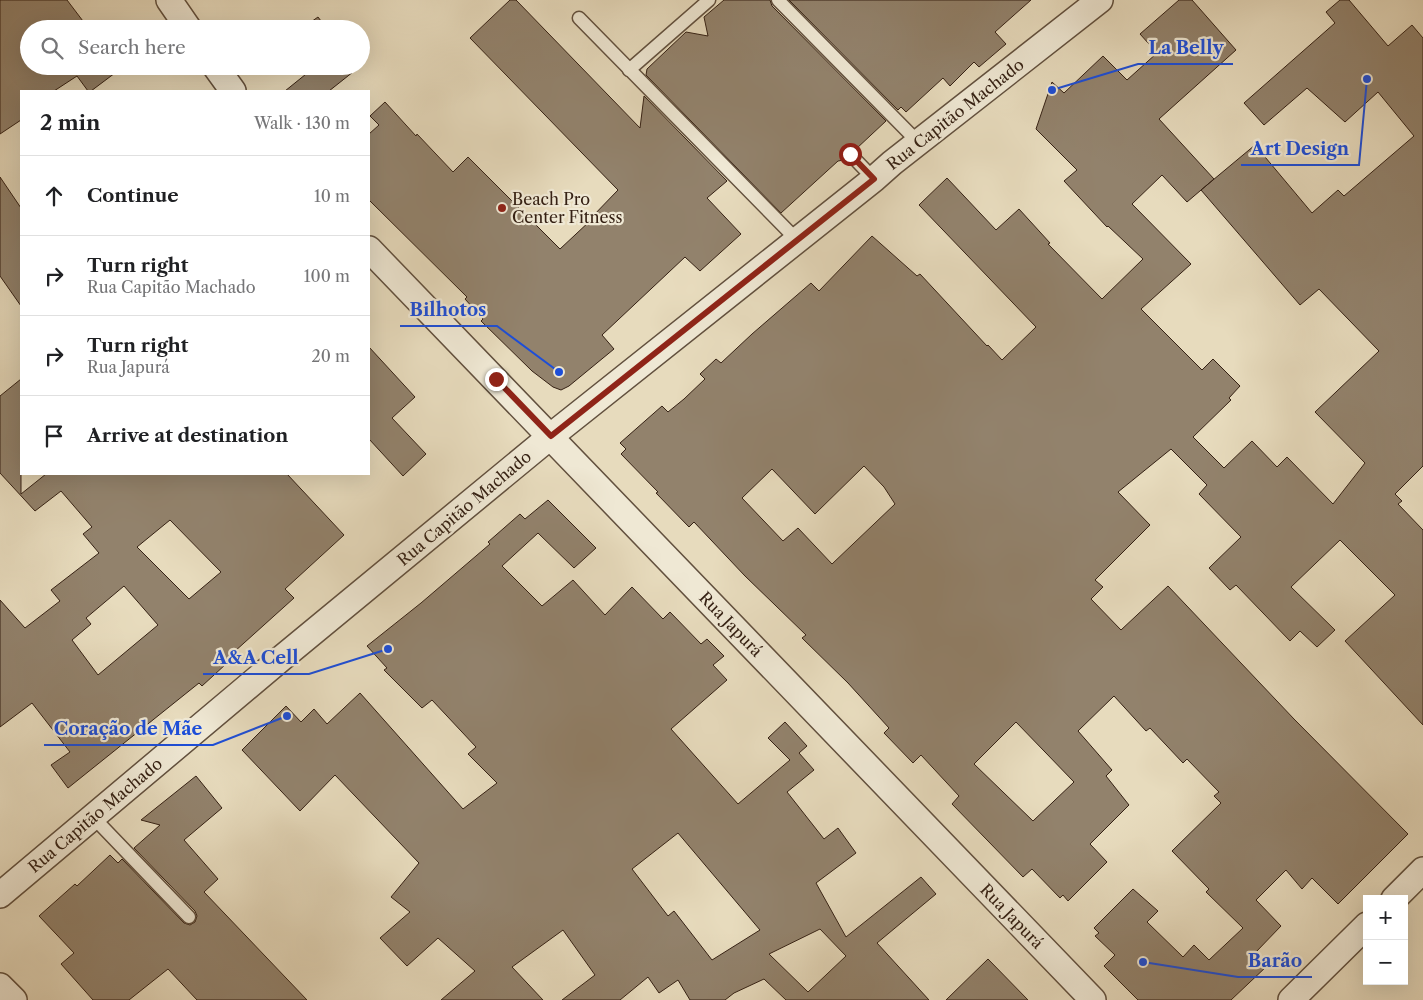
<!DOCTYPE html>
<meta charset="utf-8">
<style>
body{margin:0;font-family:"Libre Caslon Text",serif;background:#f2f2f2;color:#202124}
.controls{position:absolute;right:15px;bottom:15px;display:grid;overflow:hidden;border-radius:0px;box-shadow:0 5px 20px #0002}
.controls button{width:45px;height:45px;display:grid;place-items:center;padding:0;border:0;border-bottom:1px solid #e0e0e0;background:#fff;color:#202124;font:25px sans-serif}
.stop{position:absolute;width:15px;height:15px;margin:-11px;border:4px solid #8f2418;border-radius:50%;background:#fff}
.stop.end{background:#8f2418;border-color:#fff;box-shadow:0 1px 5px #0008}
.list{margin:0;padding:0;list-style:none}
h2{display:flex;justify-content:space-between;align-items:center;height:65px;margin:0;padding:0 20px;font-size:21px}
h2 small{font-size:16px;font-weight:400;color:#757577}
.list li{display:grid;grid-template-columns:32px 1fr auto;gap:15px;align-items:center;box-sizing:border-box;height:80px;padding:0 20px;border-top:1px solid #e0e0e0}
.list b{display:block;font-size:19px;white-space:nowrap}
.list p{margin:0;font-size:16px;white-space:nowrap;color:#757577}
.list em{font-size:16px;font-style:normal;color:#757577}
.icon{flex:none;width:28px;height:28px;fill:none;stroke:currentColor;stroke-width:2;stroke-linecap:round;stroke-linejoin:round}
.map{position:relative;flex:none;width:1423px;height:1000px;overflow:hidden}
.search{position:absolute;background:#fff;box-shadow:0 5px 20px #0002;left:20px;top:20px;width:350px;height:55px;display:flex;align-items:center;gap:12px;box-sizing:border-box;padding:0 18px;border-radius:28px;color:#757577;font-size:19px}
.panel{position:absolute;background:#fff;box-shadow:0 5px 20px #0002;left:20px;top:90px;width:350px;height:385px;border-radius:0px}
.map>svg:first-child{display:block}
.building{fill:#92826c;stroke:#352114;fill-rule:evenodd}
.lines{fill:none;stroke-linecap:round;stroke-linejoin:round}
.lane-casing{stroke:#62503e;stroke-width:15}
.street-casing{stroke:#62503e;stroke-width:28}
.lane{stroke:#efe8d4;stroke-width:12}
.street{stroke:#efe8d4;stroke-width:25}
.route{stroke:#8f2418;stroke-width:6}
.poi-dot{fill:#8f2418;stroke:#efe8d4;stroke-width:2}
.labels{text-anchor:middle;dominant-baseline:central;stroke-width:4.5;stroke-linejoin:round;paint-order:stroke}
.street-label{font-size:16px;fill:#352114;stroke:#efe8d4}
.poi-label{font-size:16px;fill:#352114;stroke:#efe8d4;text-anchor:start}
.leader{fill:none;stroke:#1d4ed8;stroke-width:2}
.callout-dot{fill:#1d4ed8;stroke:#efe8d4;stroke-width:2}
.callout-label{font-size:18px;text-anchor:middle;font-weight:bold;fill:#1d4ed8;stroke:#efe8d4;stroke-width:4.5;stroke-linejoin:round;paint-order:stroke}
</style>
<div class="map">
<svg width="1423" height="1000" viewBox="0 0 1423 1000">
<rect width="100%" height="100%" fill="#e7dbbd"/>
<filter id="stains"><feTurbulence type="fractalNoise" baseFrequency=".004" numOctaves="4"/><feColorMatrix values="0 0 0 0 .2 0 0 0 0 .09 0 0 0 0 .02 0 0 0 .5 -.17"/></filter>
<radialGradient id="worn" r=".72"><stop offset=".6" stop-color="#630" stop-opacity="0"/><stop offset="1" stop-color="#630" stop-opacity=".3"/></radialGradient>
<g class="building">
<path d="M0 0H67L89 29H29V66H117L119 70 91 91H88L77 76 54 91H21V120L0 134Z"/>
<path d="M510 0H516L640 128 644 96 727 181 707 198 741 234 700 271 685 257 602 335 614 349 569 386 561 390 553 387 532 371 481 321 483 319 465 299 467 297 369 200V134L379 125 370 116 385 102 416 136 417 134 453 172 468 157 560 249 591 220 590 219 618 190 470 38Z"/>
<path d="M724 0H770L772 6 886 121 856 149 852 146 845 148 842 152 844 160 838 161 781 213 646 75 647 69 686 32 708 36 704 17Z"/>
<path d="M789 0H1031L995 32 1006 44 979 67 974 62 950 86 943 78 906 112 901 107 898 110Z"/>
<path d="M1179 0H1192L1236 50 1159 119 1214 179 1187 202 1162 175 1132 204 1191 264 1141 309 1202 370 1213 359 1240 386 1229 398 1231 400 1193 437 1224 468 1252 441 1277 467 1287 457 1333 504 1365 463 1315 412 1379 351 1319 289 1300 305 1201 190 1255 145 1312 213 1338 190 1344 196 1414 136 1378 92 1345 122 1307 88 1264 125 1244 103 1335 23 1326 12 1340 0H1349L1388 46 1412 25 1423 38V466L1395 494 1402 501 1398 504 1423 530V725L1345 641 1395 595 1340 540 1291 587 1335 630 1317 647 1300 631 1290 641 1236 585 1230 590 1209 568 1241 537 1199 494 1207 485 1171 449 1118 492 1150 525 1095 580 1103 587 1091 599 1121 630 1168 586 1294 719 1408 834 1338 904 1312 878 1302 889 1286 870 1256 900 1281 926 1255 953 1267 966 1231 1000H1138L1104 966 1115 955 1095 936 1099 933 1094 928 1133 889 1158 911 1147 922 1183 957 1194 945 1209 960 1243 928 1206 892 1209 889 1172 851 1221 803 1214 796 1219 792 1187 759 1183 763 1150 728 1146 731 1114 696 1078 731 1112 770 1106 776 1129 805 1090 844 1107 862 1068 901 1063 895 1060 898 1032 869 1023 877 952 804 959 796 921 755 913 763 884 733 889 728 848 683 802 638 806 635 745 576 694 522 689 527 656 493 658 492 621 454 626 449 620 443 662 406 668 412 684 399 705 379 700 374 716 359 721 363 752 334 811 283 819 291 872 236 917 276 920 274 987 346 988 345 1002 360 1036 327 919 205 947 178 996 230 1019 209 1050 243 1048 244 1102 299 1143 259 1108 226 1107 227 1064 181 1077 170 1036 129 1052 82 1064 93 1103 56 1127 80 1157 53 1140 34ZM864 466 884 487 895 504 832 564 798 528 783 541 742 498 772 469 815 514ZM1016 722 1074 782 1033 821 974 764Z"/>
<path d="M318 17 327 29H301Z"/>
<path d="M316 66H356L358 68 329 91H285Z"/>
<path d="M0 177 21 208V306L0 276Z"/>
<path d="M369 347 415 397 392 418 426 454 403 476 369 439Z"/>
<path d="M21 379V494L46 474H287L344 535 285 589 294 598 224 661 226 664 202 686 199 683 68 788 51 765 70 752 32 703 0 727V600L25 628 60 601 51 590 99 553 83 534 92 527 61 491 35 511 0 473V396ZM170 520 221 572 189 599 137 547ZM124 586 158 625 98 675 72 640 91 624 86 618Z"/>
<path d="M548 500 596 548 574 568 538 533 502 566 542 606 573 580 605 615 632 587 663 619 670 612 701 644 707 639 724 656 713 665 727 680 671 729 738 804 790 760 768 738 785 722 807 746 799 753 814 770 787 792 824 839 838 828 856 853 816 883 846 937 921 877 936 894 877 943 929 1000H786L764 979 734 993 725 1000H690L678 980 659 993 648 977 620 1000H562L595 975 563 930 512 967 543 1000H441L475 971 438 938 407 966 380 938 410 912 391 897 419 863 335 775 300 811 242 750 286 706 301 722 314 709 327 724 360 693 463 809 497 783 468 754 476 747 432 700 422 708 384 670 387 668 367 646 421 603 490 544 488 542 520 514 525 519ZM678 833 760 930 712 960 674 911 668 916 632 869ZM820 929 846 956 808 992 769 954Z"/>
<path d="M196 776 222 808 184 840 218 879 204 892 307 1000H197L168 969 129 1000H93L61 964 74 953 39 916 75 884 77 886 110 855 118 863 122 859 184 923 190 925 195 922 197 916 195 911 134 848 160 825 141 820Z"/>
<path d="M988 959 1028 1000H946Z"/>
</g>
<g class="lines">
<g class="lane-casing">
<g id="lane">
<path d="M778 0 918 142"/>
<path d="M579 18 797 240"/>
<path d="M629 70 709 0"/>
<path d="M850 154 874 179"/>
<path d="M93 817 189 917"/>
</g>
</g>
<g class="street-casing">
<g id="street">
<path d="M169 0 189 29"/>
<path d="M215 66 233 91"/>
<path d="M369 249 1093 1000"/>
<path d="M0 895 283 657 551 436 874 179 892 163 1100 0"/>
<path d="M1394 899 1423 870"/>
<path d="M0 986 14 1000"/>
<path d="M1291 1000 1367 925"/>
</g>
</g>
<use href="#lane" class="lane"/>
<use href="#street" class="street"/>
</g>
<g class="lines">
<path class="route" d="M496 379 551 436 874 179 850 154"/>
</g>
<circle class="poi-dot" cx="502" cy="208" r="5"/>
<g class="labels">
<g class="street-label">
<text transform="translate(955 114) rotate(-38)">Rua Capitão Machado</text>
<text transform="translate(464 508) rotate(-40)">Rua Capitão Machado</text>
<text transform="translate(731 624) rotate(46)">Rua Japurá</text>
<text transform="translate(95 815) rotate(-40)">Rua Capitão Machado</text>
<text transform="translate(1012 916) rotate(46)">Rua Japurá</text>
</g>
<g class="poi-label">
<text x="512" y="199">Beach Pro<tspan x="512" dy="18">Center Fitness</tspan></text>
</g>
</g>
<path class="leader" d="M1052 90L1138 64H1233M1367 79L1359 165H1241M559 372L497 326H400M388 649L309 674H203M287 716L213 745H44M1143 962L1238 977H1312"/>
<g class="callout-dot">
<circle cx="1052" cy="90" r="5"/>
<circle cx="1367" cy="79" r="5"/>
<circle cx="559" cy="372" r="5"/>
<circle cx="388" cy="649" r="5"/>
<circle cx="287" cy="716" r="5"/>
<circle cx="1143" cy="962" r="5"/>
</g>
<g class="callout-label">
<text x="1186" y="54">La Belly</text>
<text x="1300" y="155">Art Design</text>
<text x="448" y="316">Bilhotos</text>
<text x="256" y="664">A&amp;A Cell</text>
<text x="128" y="735">Coração de Mãe</text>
<text x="1275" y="967">Barão</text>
</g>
<rect width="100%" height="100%" filter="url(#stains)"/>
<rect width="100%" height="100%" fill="url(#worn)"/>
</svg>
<div class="controls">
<button>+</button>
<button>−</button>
</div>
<div class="stop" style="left:850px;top:154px"></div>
<div class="stop end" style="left:496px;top:379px"></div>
<div class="search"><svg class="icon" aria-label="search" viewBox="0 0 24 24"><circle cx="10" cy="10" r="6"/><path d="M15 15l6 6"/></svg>Search here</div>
<section class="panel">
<h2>2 min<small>Walk · 130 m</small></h2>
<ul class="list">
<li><svg class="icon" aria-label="ahead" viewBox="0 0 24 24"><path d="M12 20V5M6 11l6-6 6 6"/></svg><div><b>Continue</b></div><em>10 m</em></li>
<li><svg class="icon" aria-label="right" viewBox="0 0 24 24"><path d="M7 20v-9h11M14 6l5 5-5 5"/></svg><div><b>Turn right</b><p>Rua Capitão Machado</p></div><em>100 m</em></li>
<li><svg class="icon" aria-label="right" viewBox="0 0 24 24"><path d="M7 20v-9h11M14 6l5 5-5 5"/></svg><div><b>Turn right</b><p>Rua Japurá</p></div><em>20 m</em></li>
<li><svg class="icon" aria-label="arrive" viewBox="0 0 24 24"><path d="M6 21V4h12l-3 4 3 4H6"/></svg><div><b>Arrive at destination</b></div></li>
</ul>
</section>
</div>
